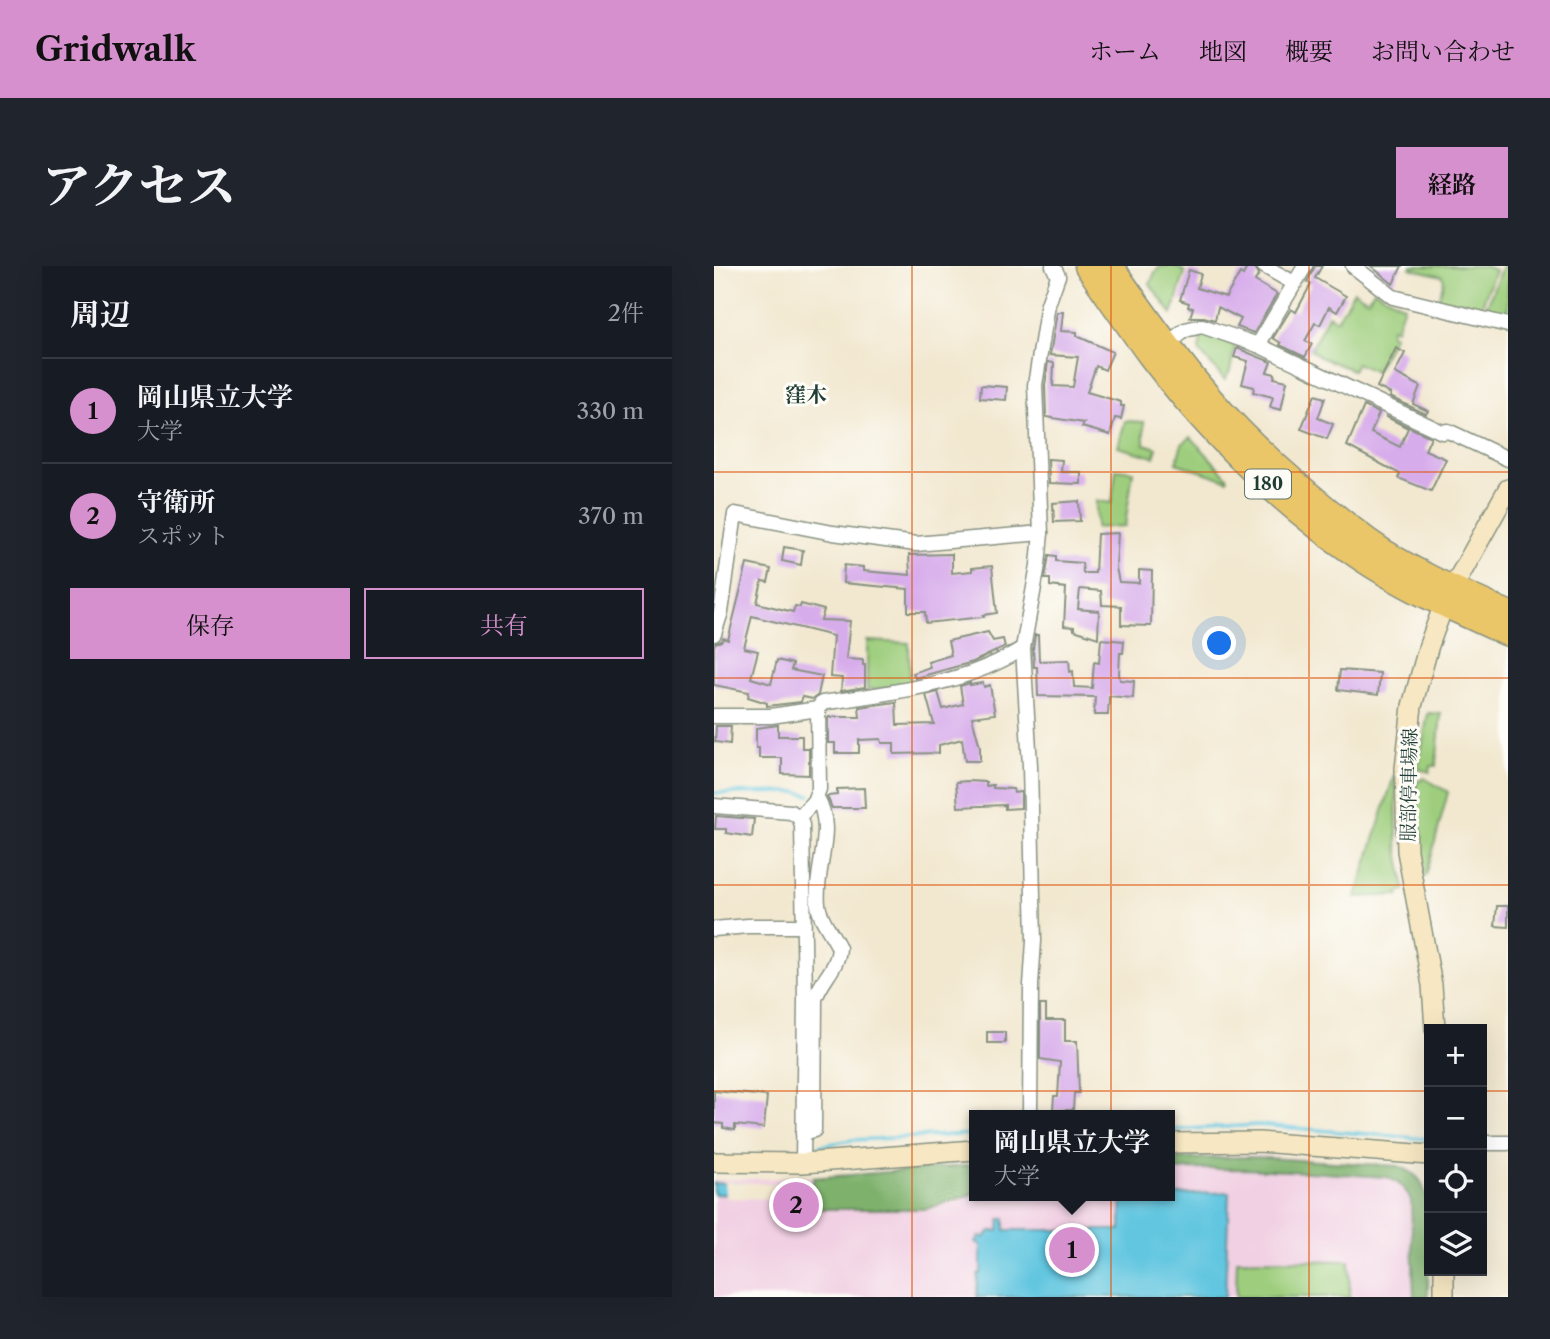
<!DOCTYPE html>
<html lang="ja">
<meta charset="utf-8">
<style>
body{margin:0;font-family:"Libre Caslon Text","Noto Serif JP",serif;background:#20242c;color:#f1f3f6}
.controls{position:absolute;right:21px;bottom:21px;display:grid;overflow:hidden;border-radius:0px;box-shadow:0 7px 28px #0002}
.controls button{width:63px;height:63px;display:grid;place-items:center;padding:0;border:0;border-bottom:2px solid #363941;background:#171b24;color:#f1f3f6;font:35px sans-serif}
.you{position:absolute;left:506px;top:378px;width:24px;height:24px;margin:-18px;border:5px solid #fff;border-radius:50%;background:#1a73e8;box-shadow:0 0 0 10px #1a73e833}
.badge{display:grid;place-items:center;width:46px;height:46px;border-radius:50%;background:#d690ce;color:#111;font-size:23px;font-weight:700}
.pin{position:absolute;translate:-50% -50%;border:4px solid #fff;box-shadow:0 2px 7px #0006}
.popup{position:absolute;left:255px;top:844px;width:206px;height:91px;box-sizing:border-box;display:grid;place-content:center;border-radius:0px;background:#171b24;filter:drop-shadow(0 2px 5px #0005);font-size:23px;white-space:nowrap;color:#9ea1a6}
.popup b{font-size:26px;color:#f1f3f6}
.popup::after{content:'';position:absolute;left:50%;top:100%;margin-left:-14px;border:14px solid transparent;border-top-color:#171b24}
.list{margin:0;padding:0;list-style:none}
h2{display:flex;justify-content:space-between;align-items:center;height:91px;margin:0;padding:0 28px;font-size:30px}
h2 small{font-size:23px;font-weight:400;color:#9ea1a6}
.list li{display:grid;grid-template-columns:46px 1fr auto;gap:21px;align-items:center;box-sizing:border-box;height:105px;padding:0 28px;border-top:2px solid #363941}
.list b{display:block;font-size:26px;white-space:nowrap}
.list p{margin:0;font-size:23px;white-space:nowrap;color:#9ea1a6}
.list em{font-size:23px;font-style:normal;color:#9ea1a6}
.actions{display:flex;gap:14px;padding:21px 28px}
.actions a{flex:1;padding:16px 0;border:2px solid #d690ce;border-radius:0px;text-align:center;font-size:24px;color:#d690ce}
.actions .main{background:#d690ce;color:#111}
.icon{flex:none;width:38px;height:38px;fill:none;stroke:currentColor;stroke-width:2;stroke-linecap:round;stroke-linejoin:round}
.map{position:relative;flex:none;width:794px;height:1031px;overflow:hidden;border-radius:0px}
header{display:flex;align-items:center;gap:42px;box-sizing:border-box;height:98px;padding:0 35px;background:#d690ce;color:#111}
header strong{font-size:33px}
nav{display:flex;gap:38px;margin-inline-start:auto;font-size:24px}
.intro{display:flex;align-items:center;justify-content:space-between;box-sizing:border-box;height:168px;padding:0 42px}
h1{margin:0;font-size:49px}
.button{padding:18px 32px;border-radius:0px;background:#d690ce;color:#111;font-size:24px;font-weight:700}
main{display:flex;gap:42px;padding:0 42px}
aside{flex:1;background:#171b24;border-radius:0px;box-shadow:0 7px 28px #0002}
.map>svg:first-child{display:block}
.built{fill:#f1d0e3}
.green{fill:#9ece7d;stroke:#5e8658;stroke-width:2}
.forest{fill:#7eb16c;stroke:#4e7750;stroke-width:2}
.water{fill:#62c6e0;stroke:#40828a;stroke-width:2}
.pier{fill:#f2e8d0}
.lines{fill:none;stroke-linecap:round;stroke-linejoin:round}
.stream{stroke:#62c6e0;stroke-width:3.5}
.building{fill:#d7aceb}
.street-casing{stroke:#889282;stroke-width:17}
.secondary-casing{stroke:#889282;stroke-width:22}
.highway-casing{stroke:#889282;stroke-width:27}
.street{stroke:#fff;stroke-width:14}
.secondary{stroke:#f7e8c3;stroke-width:19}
.highway{stroke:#ebc669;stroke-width:24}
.grid{fill:none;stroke:#de580e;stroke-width:2;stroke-opacity:0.55}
.labels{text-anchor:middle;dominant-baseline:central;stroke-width:6;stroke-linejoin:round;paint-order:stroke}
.shield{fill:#fdfcf7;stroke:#62766e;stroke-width:2}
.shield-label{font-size:18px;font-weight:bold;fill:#1f3d34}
.street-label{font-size:19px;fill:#1f3d34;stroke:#fdfcf7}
.neighbourhood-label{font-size:21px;font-weight:bold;fill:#1f3d34;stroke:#fdfcf7}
</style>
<header>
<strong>Gridwalk</strong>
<nav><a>ホーム</a><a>地図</a><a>概要</a><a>お問い合わせ</a></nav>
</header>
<div class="intro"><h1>アクセス</h1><a class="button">経路</a></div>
<main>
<aside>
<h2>周辺<small>2件</small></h2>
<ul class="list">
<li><span class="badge">1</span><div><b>岡山県立大学</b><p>大学</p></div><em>330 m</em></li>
<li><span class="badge">2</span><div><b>守衛所</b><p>スポット</p></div><em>370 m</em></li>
</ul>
<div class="actions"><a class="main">保存</a><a>共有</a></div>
</aside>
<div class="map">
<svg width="794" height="1031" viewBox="0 0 794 1031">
<rect width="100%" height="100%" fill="#fdfcf7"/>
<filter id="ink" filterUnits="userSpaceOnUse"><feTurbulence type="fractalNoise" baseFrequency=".0143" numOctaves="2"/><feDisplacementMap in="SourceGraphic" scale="14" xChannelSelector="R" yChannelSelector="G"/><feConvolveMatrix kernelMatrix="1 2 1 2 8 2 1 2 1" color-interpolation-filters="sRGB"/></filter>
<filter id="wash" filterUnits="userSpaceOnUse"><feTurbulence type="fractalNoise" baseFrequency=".00686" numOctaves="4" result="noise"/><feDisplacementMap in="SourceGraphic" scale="28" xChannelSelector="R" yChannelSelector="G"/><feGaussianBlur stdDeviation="1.57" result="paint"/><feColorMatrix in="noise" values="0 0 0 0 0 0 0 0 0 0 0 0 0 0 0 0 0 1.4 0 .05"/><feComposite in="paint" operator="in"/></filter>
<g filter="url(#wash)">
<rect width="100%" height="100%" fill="#f2e8d0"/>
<path class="built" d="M537 889 685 899 699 905 707 913 715 936V1031H0V914L80 912 260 898V930H456V891Z"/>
<g class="green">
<path d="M447 0H462L471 6 458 48 436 18 441 6Z"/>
<path d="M697 0H771L781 4 765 48 723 37 730 15 728 10 696 2Z"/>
<path d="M788 0H794V54L770 48Z"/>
<path d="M660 24 690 40 682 63 677 62 676 68 680 70 661 106 643 97 639 104 606 91 597 84 614 49 623 54 640 25 654 34Z"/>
<path d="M488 65 522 76 516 105 511 114 485 85Z"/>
<path d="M411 155 430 156V178L443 182 440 191 404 181Z"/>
<path d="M477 171 514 212 513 214 462 197 468 178Z"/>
<path d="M402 203 419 205 411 260 382 262V235L398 237Z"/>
<path d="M153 375 195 377 196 420 153 424Z"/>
<path d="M714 447 727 448 722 500H717L716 506 704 503Z"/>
<path d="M680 510 682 511 683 578 691 624 685 626V629L642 631Z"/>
<path d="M710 512 734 526 712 610 708 611 702 517Z"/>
<path d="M523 994 635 995 636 1031H522Z"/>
</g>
<g class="forest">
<path d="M536 891 685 900C693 904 702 908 707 916 719 940 714 1002 714 1031H700L697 934C691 922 686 917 673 911 600 906 529 901 456 904V893Z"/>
<path d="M260 899V928L212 943H92V932H99V912Z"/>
</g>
<g class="water">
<path d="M0 917 98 920V931L0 928Z"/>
<path d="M515 926 511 1031H263L264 1008 267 1007V979L262 976 266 970 270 972 276 965H285L286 953H291V964H407L408 932Z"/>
</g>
<path class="pier" d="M11 916 74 918V933L11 932Z"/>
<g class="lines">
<g class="stream">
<path d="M0 527 83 526 96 529"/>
<path d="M456 864 544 859 713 873"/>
<path d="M105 880 138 874 260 868"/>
</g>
</g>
<g id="blocks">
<g class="building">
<path d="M534 0H540L545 8 541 15 563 28 540 67 523 61 527 53 504 41 501 54 490 51H476L479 42 474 41 475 37 466 34 475 4 487 8 483 22 512 31 526 7 529 9Z"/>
<path d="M601 0H608L601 12 632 30 623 46 615 41 606 59 601 57 591 75 598 78 591 91 566 79 567 77 559 72 577 43 582 46 597 18 593 16Z"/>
<path d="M657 0H688L679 18Z"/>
<path d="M343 46H349L347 65 363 66V70L399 86 391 104 382 100 373 126 407 136V140H410L407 153 401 152 396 169 368 161 370 157 332 151 331 120 334 96 340 97 339 120 359 121 364 91 336 89Z"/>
<path d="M523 82 557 96 553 106 561 108 560 112 573 115 567 144 556 141 559 131 539 126 540 121 528 118 534 95 520 91Z"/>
<path d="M682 82 691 87 681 107 706 120 699 138 714 145 712 148 676 131 677 128 663 121Z"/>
<path d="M267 119 293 121 292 134 266 132Z"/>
<path d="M601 129 611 132 604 152 619 158 613 173 587 163Z"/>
<path d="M650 140 665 147 657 167 686 181 694 162 671 150 717 171 711 184 732 193 717 225 684 212 686 208 633 180Z"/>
<path d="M334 193 348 194 347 206H367V218L335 217Z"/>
<path d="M365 235 366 255 340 256 339 237Z"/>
<path d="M404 267 402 302 405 316 425 317V304L438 305 437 360 407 359V340L388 339 387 325 366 323 364 343 385 345 384 372 360 364V361L350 360 352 322 336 320V313H331L335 289 342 290V295L368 297 369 307H381L383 268Z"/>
<path d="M70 281 89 284 87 299 68 295Z"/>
<path d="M238 288V307L258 305V302L278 300 283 347 269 349 270 351 212 357 211 346H194V323L129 317 130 299 149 301V305L196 309 195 289Z"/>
<path d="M33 298 57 303 54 316 48 315 43 337 79 346 81 340 86 341 87 338 110 344 107 354 136 355 132 393 149 394V399H151V421L127 425 128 412 116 411 119 370 38 350 30 382 44 385 37 412 57 418 63 394 79 398 77 404 108 410 104 429 99 433 88 431 87 436 53 440V437L34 431 35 426 0 419V382L1 377 8 375 9 372 14 374Z"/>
<path d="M274 366 279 375 289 373 291 381 259 396 201 412 199 407 216 401 214 396 237 389 234 375Z"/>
<path d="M321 369H324L325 395 355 394 356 406 359 405 360 421 378 422 380 396 385 397 387 373 410 375 409 387H406L405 408 406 414 420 415 419 432 395 430 394 449H380L381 431 324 430 323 401H320L319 383Z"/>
<path d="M626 404 666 407 664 429 624 424Z"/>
<path d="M256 417V419L269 417 270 421 276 419 281 448 258 451 266 481V495H251L248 473 225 479V487L180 488V477H168L167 473 145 474V487H121V477H114V451H146L145 441 182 436 183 459 220 458 212 429 224 426 229 443 249 438 246 420Z"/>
<path d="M64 459V470H88V482H95V509L68 508V492H45V482H42V462Z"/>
<path d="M2 460H17L16 478 1 476Z"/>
<path d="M254 515 272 516V520L279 519V522L299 523 300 527 307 526V542L291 543V539L244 541 242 516Z"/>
<path d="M150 522 151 542H118L113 530 123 529V523Z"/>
<path d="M2 550 40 553 38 571 12 567V563H1Z"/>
<path d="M783 640H794V661L781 660Z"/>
<path d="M326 739H332V754H351V775H363L365 827H360L359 844H339L340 830H344L346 796 326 793Z"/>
<rect x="273" y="766" width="18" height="11"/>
<path d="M0 825 53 830 50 862 21 859V864L9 862V858L0 857Z"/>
</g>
</g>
</g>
<g filter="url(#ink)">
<use href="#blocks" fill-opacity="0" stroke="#889282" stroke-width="2"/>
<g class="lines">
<g class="street-casing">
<g id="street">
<path d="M550 0 580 17"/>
<path d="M639 0 679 31 794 59"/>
<path d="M453 79 471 64 488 60 544 79 728 166 734 165 794 193"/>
<path d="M544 79 591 0"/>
<path d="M0 368 7 346 21 248 119 267 202 278 327 267"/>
<path d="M0 450H57L104 443"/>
<path d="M0 540 77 546 85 551 88 559 91 733 89 897"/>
<path d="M85 551 100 535 105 523 104 443 108 437C174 427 252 419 309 382"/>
<path d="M0 663 34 660H89"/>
<path d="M316 849 317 719 320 675 316 500 309 382 324 299 327 267 321 119 334 38 344 10 339 0"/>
<path d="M89 867 100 864 101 733C107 714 124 702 125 682 119 668 105 653 104 638 100 602 123 563 102 530"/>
<path d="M768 877H794"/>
</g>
</g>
<g class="secondary-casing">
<g id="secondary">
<path d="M721 763 718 719 693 585 691 503 698 440 715 379 730 338 794 223"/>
<path d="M456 877 545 876 715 889"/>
<path d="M0 896 89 897 260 884"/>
<path d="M730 1005V1031"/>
</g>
</g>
<g class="highway-casing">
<g id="highway">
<path d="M373 0C394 30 415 61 437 91 495 167 565 236 643 290 690 322 743 345 794 368"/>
<path d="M397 0C428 45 460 90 496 132 541 184 597 232 653 274 696 305 746 326 794 347"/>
</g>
</g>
<use href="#street" class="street"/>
<use href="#secondary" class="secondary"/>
<use href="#highway" class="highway"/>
</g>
</g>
<path class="grid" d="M198 0V1031M397 0V1031M595 0V1031M0 206H794M0 412H794M0 619H794M0 825H715M768 825H794"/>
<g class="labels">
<rect class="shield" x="531" y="203.5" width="46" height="29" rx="5"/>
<g class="shield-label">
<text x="554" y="218">180</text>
</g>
<g class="street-label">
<text transform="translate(695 519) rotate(-89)">服部停車場線</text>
</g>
<g class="neighbourhood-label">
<text x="92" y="128">窪木</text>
</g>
</g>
</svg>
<div class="controls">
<button>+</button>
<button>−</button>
<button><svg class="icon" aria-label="locate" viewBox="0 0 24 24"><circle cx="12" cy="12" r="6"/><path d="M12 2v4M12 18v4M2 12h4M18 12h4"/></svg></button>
<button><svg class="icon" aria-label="layers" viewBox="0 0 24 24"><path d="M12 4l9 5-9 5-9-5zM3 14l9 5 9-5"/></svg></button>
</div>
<div class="you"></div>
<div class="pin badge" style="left:358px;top:984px">1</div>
<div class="popup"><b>岡山県立大学</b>大学</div>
<div class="pin badge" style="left:82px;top:939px">2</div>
</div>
</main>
